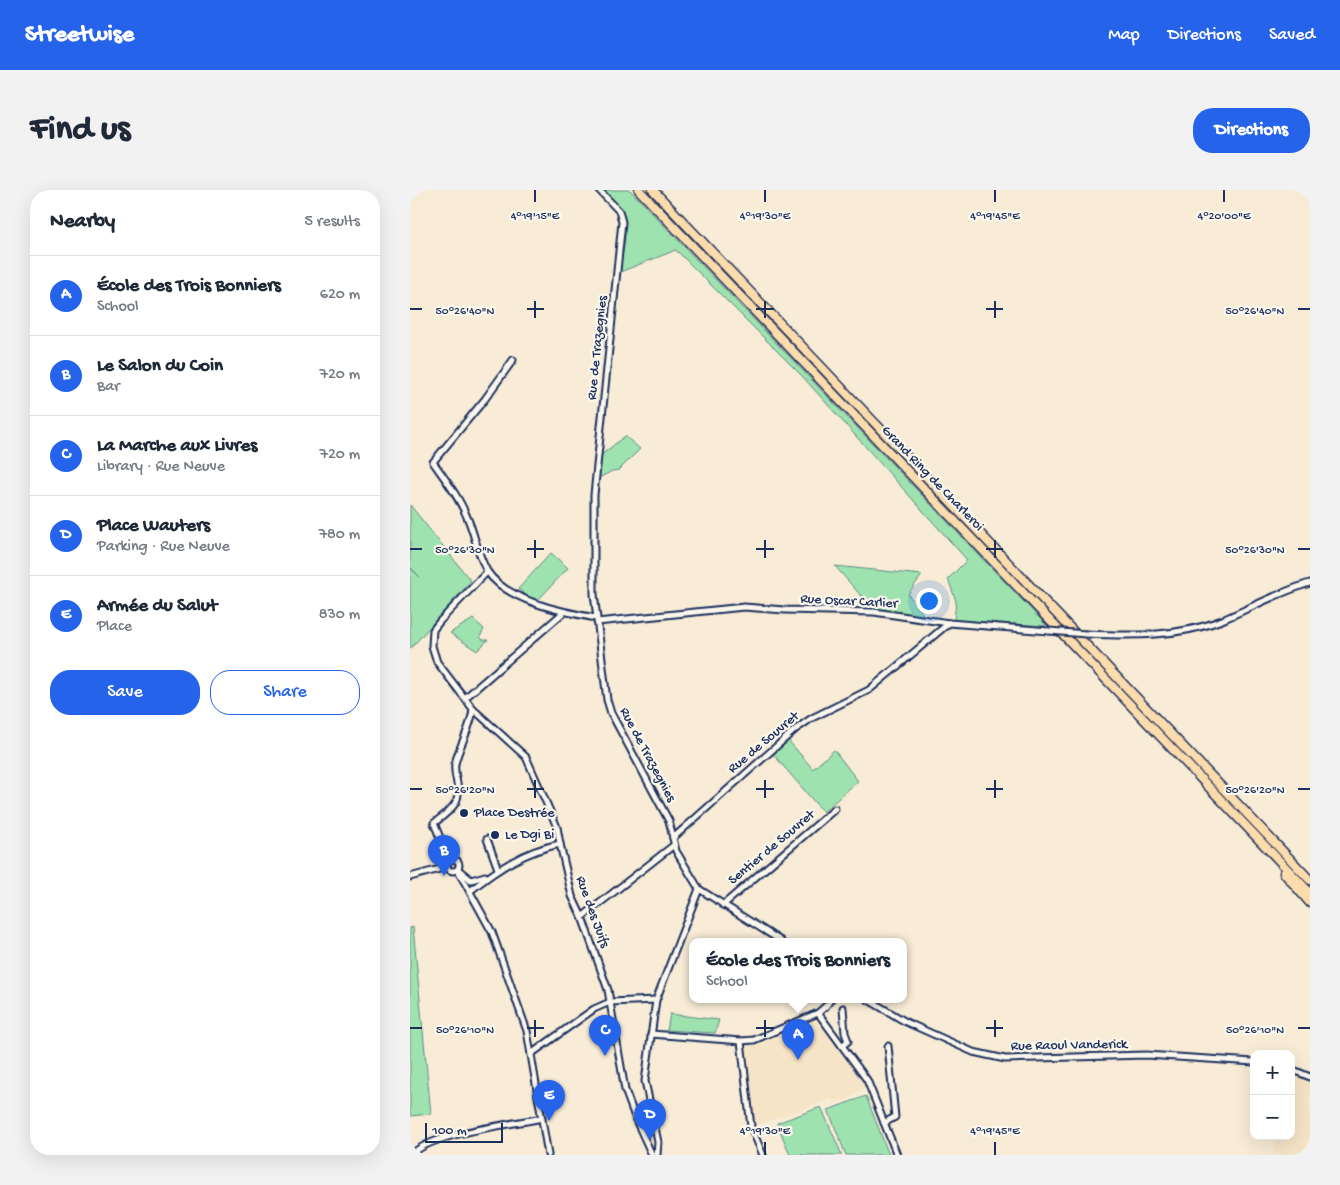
<!DOCTYPE html>
<meta charset="utf-8">
<style>
body{margin:0;font-family:"Gochi Hand",sans-serif;background:#f2f2f3;color:#1f2937}
.controls{position:absolute;right:15px;bottom:15px;display:grid;overflow:hidden;border-radius:10px;box-shadow:0 5px 20px #0002}
.controls button{width:45px;height:45px;display:grid;place-items:center;padding:0;border:0;border-bottom:1px solid #e0e1e3;background:#fff;color:#1f2937;font:25px sans-serif}
.scale{position:absolute;left:15px;bottom:12px;width:78px;box-sizing:border-box;padding-left:5px;border:2px solid #1b2f5e;border-top:0;font-size:14px;line-height:18px;white-space:nowrap;color:#1b2f5e;-webkit-text-stroke:4px #fbf7ec;paint-order:stroke}
.you{position:absolute;left:518px;top:410px;width:18px;height:18px;margin:-12px;border:4px solid #fff;border-radius:50%;background:#1a73e8;box-shadow:0 0 0 8px #1a73e833}
.badge{display:grid;place-items:center;width:32px;height:32px;border-radius:50%;background:#2563eb;color:#fff;font-size:16px;font-weight:700}
.pin{position:absolute;translate:-50% -41px;filter:drop-shadow(0 1px 2px #0008)}
.pin::after{content:'';position:absolute;top:26px;width:18px;height:15px;background:inherit;clip-path:polygon(0 0,100% 0,50% 100%)}
.popup{position:absolute;left:279px;top:748px;width:218px;height:65px;box-sizing:border-box;display:grid;place-content:center;border-radius:10px;background:#fff;filter:drop-shadow(0 1px 4px #0005);font-size:16px;white-space:nowrap;color:#747a83}
.popup b{font-size:19px;color:#1f2937}
.popup::after{content:'';position:absolute;left:50%;top:100%;margin-left:-10px;border:10px solid transparent;border-top-color:#fff}
.list{margin:0;padding:0;list-style:none}
h2{display:flex;justify-content:space-between;align-items:center;height:65px;margin:0;padding:0 20px;font-size:21px}
h2 small{font-size:16px;font-weight:400;color:#747a83}
.list li{display:grid;grid-template-columns:32px 1fr auto;gap:15px;align-items:center;box-sizing:border-box;height:80px;padding:0 20px;border-top:1px solid #e0e1e3}
.list b{display:block;font-size:19px;white-space:nowrap}
.list p{margin:0;font-size:16px;white-space:nowrap;color:#747a83}
.list em{font-size:16px;font-style:normal;color:#747a83}
.actions{display:flex;gap:10px;padding:15px 20px}
.actions a{flex:1;padding:11px 0;border:1px solid #2563eb;border-radius:20px;text-align:center;font-size:18px;color:#2563eb}
.actions .main{background:#2563eb;color:#fff}
.map{position:relative;flex:none;width:900px;height:965px;overflow:hidden;border-radius:20px}
header{display:flex;align-items:center;gap:30px;box-sizing:border-box;height:70px;padding:0 25px;background:#2563eb;color:#fff}
header strong{font-size:24px}
nav{display:flex;gap:28px;margin-inline-start:auto;font-size:18px}
.intro{display:flex;align-items:center;justify-content:space-between;box-sizing:border-box;height:120px;padding:0 30px}
h1{margin:0;font-size:35px}
.button{padding:12px 22px;border-radius:20px;background:#2563eb;color:#fff;font-size:18px;font-weight:700}
main{display:flex;gap:30px;padding:0 30px}
aside{flex:1;background:#fff;border-radius:20px;box-shadow:0 5px 20px #0002}
.map>svg:first-child{display:block}
.built{fill:#f6e4c7}
.green{fill:#9ee3af;stroke:#5c8986}
.lines{fill:none;stroke-linecap:round;stroke-linejoin:round}
.minor-casing{stroke:#1b2f5e;stroke-width:9}
.highway-casing{stroke:#1b2f5e;stroke-width:11}
.minor{stroke:#fbf7ec;stroke-width:5}
.highway{stroke:#fcdcac;stroke-width:8}
.minor-bridge-casing{stroke:#1b2f5e;stroke-width:9;stroke-linecap:butt}
.minor-bridge{stroke:#fbf7ec;stroke-width:5}
.ticks{fill:none;stroke:#1b2f5e;stroke-width:2}
.poi-dot{fill:#1b2f5e;stroke:#fbf7ec;stroke-width:2}
.labels{text-anchor:middle;dominant-baseline:central;stroke-width:4.5;stroke-linejoin:round;paint-order:stroke}
.street-label{font-size:14px;fill:#1b2f5e;stroke:#fbf7ec}
.poi-label{font-size:14px;fill:#1b2f5e;stroke:#fbf7ec;text-anchor:start}
.ticks-label{font-size:12px;text-anchor:middle;fill:#1b2f5e;stroke:#fbf7ec;stroke-width:4.5;stroke-linejoin:round;paint-order:stroke}
</style>
<header>
<strong>Streetwise</strong>
<nav><a>Map</a><a>Directions</a><a>Saved</a></nav>
</header>
<div class="intro"><h1>Find us</h1><a class="button">Directions</a></div>
<main>
<aside>
<h2>Nearby<small>5 results</small></h2>
<ul class="list">
<li><span class="badge">A</span><div><b>École des Trois Bonniers</b><p>School</p></div><em>620 m</em></li>
<li><span class="badge">B</span><div><b>Le Salon du Coin</b><p>Bar</p></div><em>720 m</em></li>
<li><span class="badge">C</span><div><b>La Marche aux Livres</b><p>Library · Rue Neuve</p></div><em>720 m</em></li>
<li><span class="badge">D</span><div><b>Place Wauters</b><p>Parking · Rue Neuve</p></div><em>780 m</em></li>
<li><span class="badge">E</span><div><b>Armée du Salut</b><p>Place</p></div><em>830 m</em></li>
</ul>
<div class="actions"><a class="main">Save</a><a>Share</a></div>
</aside>
<div class="map">
<svg width="900" height="965" viewBox="0 0 900 965">
<rect width="100%" height="100%" fill="#f8ecd6"/>
<filter id="ink" filterUnits="userSpaceOnUse"><feTurbulence type="fractalNoise" baseFrequency=".02" numOctaves="2"/><feDisplacementMap in="SourceGraphic" scale="10" xChannelSelector="R" yChannelSelector="G"/><feConvolveMatrix kernelMatrix="1 2 1 2 8 2 1 2 1" color-interpolation-filters="sRGB"/></filter>
<g filter="url(#ink)">
<g class="built">
<path d="M408 823 458 894 436 911 434 909 426 912 420 909 341 937 331 851 344 850 346 855 372 845 370 839Z"/>
<path d="M886 886 900 893V965H862L867 946H881V900Z"/>
</g>
<g class="green">
<path d="M193 0H220L635 434V436L544 430 546 411 538 389 557 370 392 186 268 62 265 60 261 62 210 82C215 46 224 26 193 0Z"/>
<path d="M215 246 230 259 209 280 202 281 189 288 190 266Z"/>
<path d="M0 315 61 391 0 459V378L10 387 0 377Z"/>
<path d="M141 363 158 378 128 410 119 407 108 399Z"/>
<path d="M425 376 512 385 498 404 516 428 493 423 453 420V408Z"/>
<path d="M63 429 74 439 70 447 73 450H78L67 461 40 443Z"/>
<path d="M378 550 403 579 424 560 448 591 413 622 363 564Z"/>
<path d="M3 737 21 924 0 926V738Z"/>
<path d="M260 824 309 830 305 843 257 840Z"/>
<path d="M456 906 479 965H436L418 920Z"/>
<path d="M411 917 432 965H380L367 933Z"/>
</g>
<g class="lines">
<g class="minor-casing">
<g id="minor">
<path d="M189 0 209 21 212 32 184 305V404L197 510 201 523 259 631 266 661 289 699 371 751"/>
<path d="M103 170 75 209 23 272C35 289 49 307 57 327 65 344 67 364 77 381 96 411 153 422 186 428"/>
<path d="M77 382 30 431 23 440 22 456 27 472 63 519 116 567 147 637 150 654"/>
<path d="M187 432 334 417 375 420 464 422 539 433 639 441"/>
<path d="M676 444C721 446 769 447 812 430 841 418 869 402 900 393"/>
<path d="M55 508 154 422"/>
<path d="M263 648 386 539 402 528 459 500 539 433"/>
<path d="M77 649 88 679"/>
<circle cx="43" cy="675" r="6"/>
<path d="M39 670 24 633C32 627 41 621 46 612 52 600 43 586 45 574 49 555 61 539 63 519"/>
<path d="M47 680 55 693 82 742 117 841 138 965"/>
<path d="M50 681 61 690 75 686"/>
<path d="M0 687 37 677"/>
<path d="M60 701C87 679 115 661 150 654L162 706 172 727 198 800 215 900 226 930 242 965"/>
<path d="M313 715 425 619"/>
<path d="M172 727 264 655"/>
<path d="M457 809 496 832 563 862 595 869 736 865 844 872"/>
<path d="M408 823 457 890 487 965"/>
<path d="M241 844 331 851 344 850 408 823 416 816 421 809"/>
<path d="M331 851 341 937 353 965"/>
<path d="M432 856 438 851 435 843 433 818"/>
<path d="M121 864 184 819 200 812 246 810"/>
<path d="M881 879 900 887"/>
<path d="M474 933 485 927 478 856"/>
<path d="M2 965C17 944 104 934 132 928"/>
<path d="M247 965 248 952 235 891 246 810 289 699"/>
</g>
</g>
<g class="highway-casing">
<g id="highway">
<path d="M229 0 900 703"/>
<path d="M243 0 900 690"/>
<path d="M874 683 900 713"/>
</g>
</g>
<use href="#minor" class="minor"/>
<use href="#highway" class="highway"/>
<g class="minor-bridge-casing">
<path id="minor-bridge" d="M639 441 676 444"/>
</g>
<use href="#minor-bridge" class="minor-bridge"/>
</g>
</g>
<path class="ticks" d="M125 0V12M355 0V12M585 0V12M814 0V12M125 111V128M355 111V128M585 111V128M0 119H12M117 119H134M346 119H364M576 119H593M888 119H900M125 350V368M355 350V368M585 350V368M0 359H12M117 359H134M346 359H364M576 359H593M888 359H900M125 590V608M355 590V608M585 590V608M0 599H12M117 599H134M346 599H364M576 599H593M888 599H900M125 830V847M355 830V847M585 830V847M0 838H12M117 838H134M346 838H364M576 838H593M888 838H900M355 952V965M585 952V965"/>
<g class="poi-dot">
<circle cx="54" cy="623" r="5"/>
<circle cx="85" cy="645" r="5"/>
</g>
<g class="labels">
<g class="street-label">
<text transform="translate(188 158) rotate(-84)">Rue de Trazegnies</text>
<text transform="translate(522 289) rotate(46)">Grand Ring de Charleroi</text>
<text transform="translate(439 412) rotate(3)">Rue Oscar Carlier</text>
<text transform="translate(354 553) rotate(-40)">Rue de Souvret</text>
<text transform="translate(237 565) rotate(62)">Rue de Trazegnies</text>
<text transform="translate(362 658) rotate(-40)">Sentier de Souvret</text>
<text transform="translate(182 722) rotate(70)">Rue des Juifs</text>
<text transform="translate(659 856) rotate(-1)">Rue Raoul Vanderick</text>
</g>
<g class="poi-label">
<text x="64" y="623">Place Destrée</text>
<text x="95" y="645">Le Dgi Bi</text>
</g>
</g>
<g class="ticks-label">
<text x="125" y="29">4°19'15"E</text>
<text x="355" y="29">4°19'30"E</text>
<text x="585" y="29">4°19'45"E</text>
<text x="814" y="29">4°20'00"E</text>
<text x="55" y="124">50°26'40"N</text>
<text x="845" y="124">50°26'40"N</text>
<text x="55" y="363">50°26'30"N</text>
<text x="845" y="363">50°26'30"N</text>
<text x="55" y="603">50°26'20"N</text>
<text x="845" y="603">50°26'20"N</text>
<text x="55" y="843">50°26'10"N</text>
<text x="845" y="843">50°26'10"N</text>
<text x="355" y="944">4°19'30"E</text>
<text x="585" y="944">4°19'45"E</text>
</g>
</svg>
<div class="controls">
<button>+</button>
<button>−</button>
</div>
<div class="scale">100 m</div>
<div class="you"></div>
<div class="pin badge" style="left:388px;top:870px">A</div>
<div class="popup"><b>École des Trois Bonniers</b>School</div>
<div class="pin badge" style="left:34px;top:686px">B</div>
<div class="pin badge" style="left:195px;top:866px">C</div>
<div class="pin badge" style="left:240px;top:950px">D</div>
<div class="pin badge" style="left:139px;top:931px">E</div>
</div>
</main>
